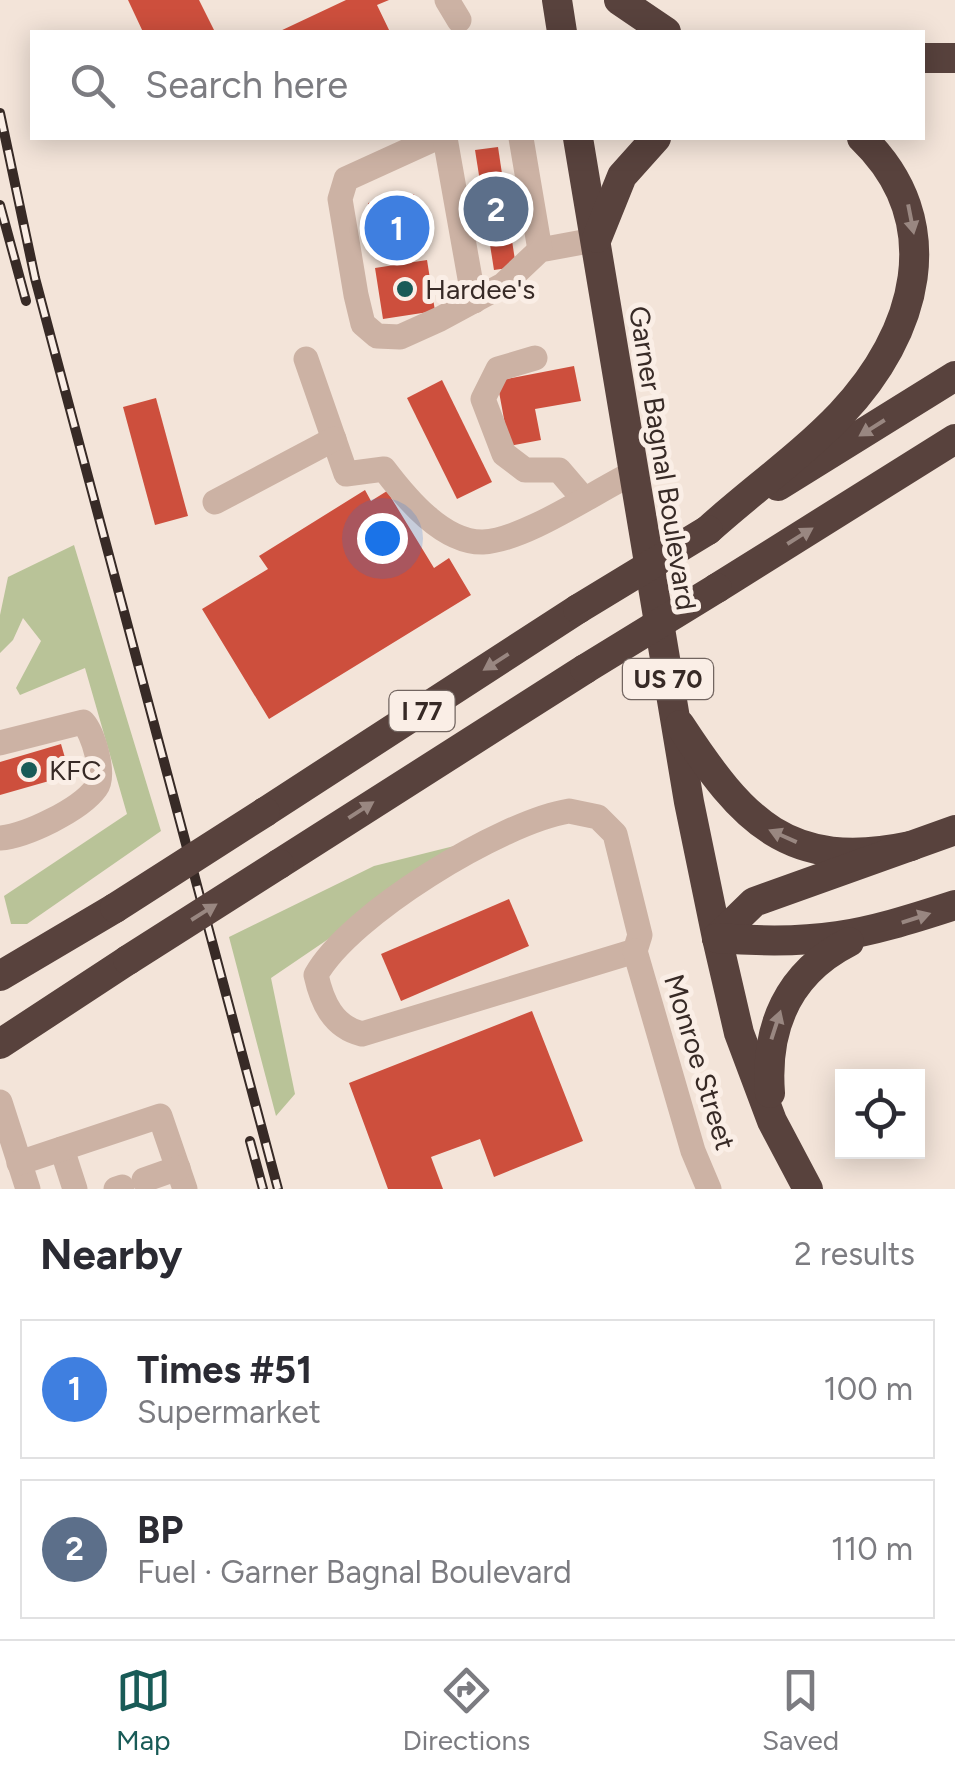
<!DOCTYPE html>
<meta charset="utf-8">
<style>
body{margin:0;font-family:Figtree,sans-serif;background:#f2f2f3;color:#2b2b33}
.controls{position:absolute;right:30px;bottom:30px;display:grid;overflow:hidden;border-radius:0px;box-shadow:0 5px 25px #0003}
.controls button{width:90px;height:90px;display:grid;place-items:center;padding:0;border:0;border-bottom:2px solid #e1e1e2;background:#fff;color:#2b2b33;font:50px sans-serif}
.you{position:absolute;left:382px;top:538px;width:35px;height:35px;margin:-25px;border:8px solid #fff;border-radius:50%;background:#1a73e8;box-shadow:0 0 0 15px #1a73e833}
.badge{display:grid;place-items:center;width:65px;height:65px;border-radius:50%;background:#195b57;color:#fff;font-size:32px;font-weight:700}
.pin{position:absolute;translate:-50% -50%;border:5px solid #fff;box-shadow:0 2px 10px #0006}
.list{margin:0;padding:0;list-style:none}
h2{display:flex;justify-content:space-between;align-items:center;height:130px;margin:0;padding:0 40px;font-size:42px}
h2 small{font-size:32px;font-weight:400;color:#7c7c81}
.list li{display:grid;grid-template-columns:65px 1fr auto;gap:30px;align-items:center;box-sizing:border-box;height:140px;margin:0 20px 20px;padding:0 20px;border:2px solid #e1e1e2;border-radius:0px}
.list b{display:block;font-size:38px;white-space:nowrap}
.list p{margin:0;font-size:32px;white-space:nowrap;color:#7c7c81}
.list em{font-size:32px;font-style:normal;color:#7c7c81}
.icon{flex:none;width:55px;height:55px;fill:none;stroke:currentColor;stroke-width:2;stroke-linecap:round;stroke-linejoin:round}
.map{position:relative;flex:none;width:955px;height:1189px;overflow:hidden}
.search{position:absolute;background:#fff;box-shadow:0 5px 25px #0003;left:30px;right:30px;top:30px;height:110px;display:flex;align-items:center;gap:25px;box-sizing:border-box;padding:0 35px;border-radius:0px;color:#7c7c81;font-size:38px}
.sheet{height:450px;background:#fff}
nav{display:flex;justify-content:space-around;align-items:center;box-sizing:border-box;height:140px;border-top:2px solid #e1e1e2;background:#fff;font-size:28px;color:#7c7c81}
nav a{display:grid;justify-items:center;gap:5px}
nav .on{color:#195b57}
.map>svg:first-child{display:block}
.green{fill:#b9c398}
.building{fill:#cd4f3d}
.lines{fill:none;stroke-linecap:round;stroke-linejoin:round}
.minor{stroke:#ccb2a4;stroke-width:25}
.highway{stroke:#58423d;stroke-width:30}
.rail-casing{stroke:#372a26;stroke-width:10}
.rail{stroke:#faeee6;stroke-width:6;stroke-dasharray:19;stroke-linecap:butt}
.highway-bridge{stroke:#58423d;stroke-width:30}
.oneway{fill:#998781}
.poi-dot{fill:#195b57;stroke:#faeee6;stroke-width:4}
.labels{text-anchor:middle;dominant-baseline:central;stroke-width:10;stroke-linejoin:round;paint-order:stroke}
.shield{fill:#faeee6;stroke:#726560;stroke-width:2.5}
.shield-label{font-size:25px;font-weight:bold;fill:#372a26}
.poi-label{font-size:28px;fill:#372a26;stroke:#faeee6;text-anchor:start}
.street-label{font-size:28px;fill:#372a26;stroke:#faeee6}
</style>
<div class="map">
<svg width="955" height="1189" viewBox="0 0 955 1189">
<rect width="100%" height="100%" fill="#f3e4d9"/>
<g class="green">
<path d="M74 545 161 831 27 924H11L4 896 127 814 85 668 20 695 16 688 41 641 23 618 13 640 0 653V615L8 577Z"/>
<path d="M454 846 427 872 271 978 295 1094 276 1116 229 937 374 866Z"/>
</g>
<g class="building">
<path d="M128 0H199L215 32H143Z"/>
<path d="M346 0H389L377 5 390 32H278Z"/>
<path d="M498 147 516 267 494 270 475 150Z"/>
<path d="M414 194 426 252 379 261 368 203Z"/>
<path d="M427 260 435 311 383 319 375 268Z"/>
<path d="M574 366 581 401 535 409 541 440 509 446 497 381Z"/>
<path d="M442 380 492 482 457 499 407 398Z"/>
<path d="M156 398 188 516 155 525 123 407Z"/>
<path d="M365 490 371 501 387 491 434 568 449 558 471 595 269 719 202 609 268 569 259 556Z"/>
<path d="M61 744 70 775 0 795V762Z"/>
<path d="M509 899 529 946 401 1001 381 954Z"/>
<path d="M532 1011 583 1141 494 1177 480 1139 431 1157 443 1189H388L349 1083Z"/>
</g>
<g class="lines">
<g class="minor">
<path d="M447 0 459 20"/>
<path d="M436 138 346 179 340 199 356 295 363 324 377 336 400 337 440 319 503 285 540 250 594 240"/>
<path d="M445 138 474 301"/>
<path d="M521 138 540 250"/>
<path d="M535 358 498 369 483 399 504 454 525 470H559L583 498"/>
<path d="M306 359 346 474 384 469C406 498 443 543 483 542 525 540 594 492 633 473"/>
<path d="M215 502 334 439"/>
<path d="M0 743 83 722C93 733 106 775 96 788 80 810 26 836 0 838"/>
<path d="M569 811 598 817 615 834 640 935 635 951 362 1034C333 1027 322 1002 316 975 349 915 501 822 569 811Z"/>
<path d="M635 951 693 1151 709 1189"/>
<path d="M0 1102 28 1189"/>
<path d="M62 1149 75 1189"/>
<path d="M19 1163 160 1116 185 1189"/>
<path d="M144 1180 178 1168"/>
<path d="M116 1189 122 1187"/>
</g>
<g class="highway">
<path d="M557 0 562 32"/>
<path d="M619 0 666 32"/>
<path d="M922 58H955"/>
<path d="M578 138 689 802 717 938 739 1033 772 1121 808 1189"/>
<path d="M597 238 622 176 656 138"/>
<path d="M778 486 955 376"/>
<path d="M708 530C750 492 802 455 841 414 917 334 949 222 862 138"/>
<path d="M717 588 955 439"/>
<path d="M680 725C743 821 788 872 911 846"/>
<path d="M265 812 578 609"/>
<path d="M279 864 585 669"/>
<path d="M717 938 754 902 955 830"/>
<path d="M717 938C817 946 860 936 955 905"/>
<path d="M0 976 115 908"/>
<path d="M0 1044 128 960"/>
<path d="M770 1093C765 1027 788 973 849 942"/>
</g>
<g class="rail-casing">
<g id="rail">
<path d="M0 113 35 278 278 1189"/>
<path d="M0 205 26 301"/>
<path d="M250 1141 263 1189"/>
</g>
</g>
<use href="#rail" class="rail"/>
<g class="highway-bridge">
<path d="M578 609 708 530"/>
<path d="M585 669 717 588"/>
<path d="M115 908 265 812"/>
<path d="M128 960 279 864"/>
</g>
</g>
<defs><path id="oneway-solid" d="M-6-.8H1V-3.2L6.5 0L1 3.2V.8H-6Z" transform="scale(2.5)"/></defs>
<g class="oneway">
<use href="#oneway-solid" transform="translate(911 219) rotate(79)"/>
<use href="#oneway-solid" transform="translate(872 428) rotate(148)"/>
<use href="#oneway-solid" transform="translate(800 536) rotate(-32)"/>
<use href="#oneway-solid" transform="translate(496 662) rotate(147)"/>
<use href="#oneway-solid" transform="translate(361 810) rotate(-33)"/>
<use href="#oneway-solid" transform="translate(783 836) rotate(-156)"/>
<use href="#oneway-solid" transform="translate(204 912) rotate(-32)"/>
<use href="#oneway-solid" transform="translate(916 918) rotate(-18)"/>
<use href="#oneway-solid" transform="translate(776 1025) rotate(-72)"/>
</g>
<g class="poi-dot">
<circle cx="405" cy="289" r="10"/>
<circle cx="29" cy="770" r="10"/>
</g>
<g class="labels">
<g class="shield">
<rect x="623" y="659" width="90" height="40" rx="8"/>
<rect x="389.5" y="691" width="65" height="40" rx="8"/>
</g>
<g class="shield-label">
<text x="668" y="679">US 70</text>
<text x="422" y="711">I 77</text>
</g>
<g class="poi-label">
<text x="425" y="289">Hardee's</text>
<text x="49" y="770">KFC</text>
</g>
<g class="street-label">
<text transform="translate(663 458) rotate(81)">Garner Bagnal Boulevard</text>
<text transform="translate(700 1062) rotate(73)">Monroe Street</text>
</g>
</g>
</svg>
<div class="controls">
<button><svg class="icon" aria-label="locate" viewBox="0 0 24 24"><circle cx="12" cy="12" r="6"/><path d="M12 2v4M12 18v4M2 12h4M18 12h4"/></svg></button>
</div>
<div class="you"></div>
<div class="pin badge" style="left:397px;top:228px;background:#3f7fe0">1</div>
<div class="pin badge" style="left:496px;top:209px;background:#5c6f8a">2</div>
<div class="search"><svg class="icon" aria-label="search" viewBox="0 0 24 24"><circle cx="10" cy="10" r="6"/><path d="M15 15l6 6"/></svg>Search here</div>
</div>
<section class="sheet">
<h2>Nearby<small>2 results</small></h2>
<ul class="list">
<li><span class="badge" style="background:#3f7fe0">1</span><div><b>Times #51</b><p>Supermarket</p></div><em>100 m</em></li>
<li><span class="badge" style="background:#5c6f8a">2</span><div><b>BP</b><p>Fuel · Garner Bagnal Boulevard</p></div><em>110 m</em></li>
</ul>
</section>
<nav>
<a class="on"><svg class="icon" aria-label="map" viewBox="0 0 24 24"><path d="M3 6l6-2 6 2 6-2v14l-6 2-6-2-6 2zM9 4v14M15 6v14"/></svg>Map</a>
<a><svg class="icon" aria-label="directions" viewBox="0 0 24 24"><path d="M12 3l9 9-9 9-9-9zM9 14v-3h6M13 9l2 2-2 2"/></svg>Directions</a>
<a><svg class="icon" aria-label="saved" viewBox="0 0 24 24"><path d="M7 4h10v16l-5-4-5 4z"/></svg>Saved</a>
</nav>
